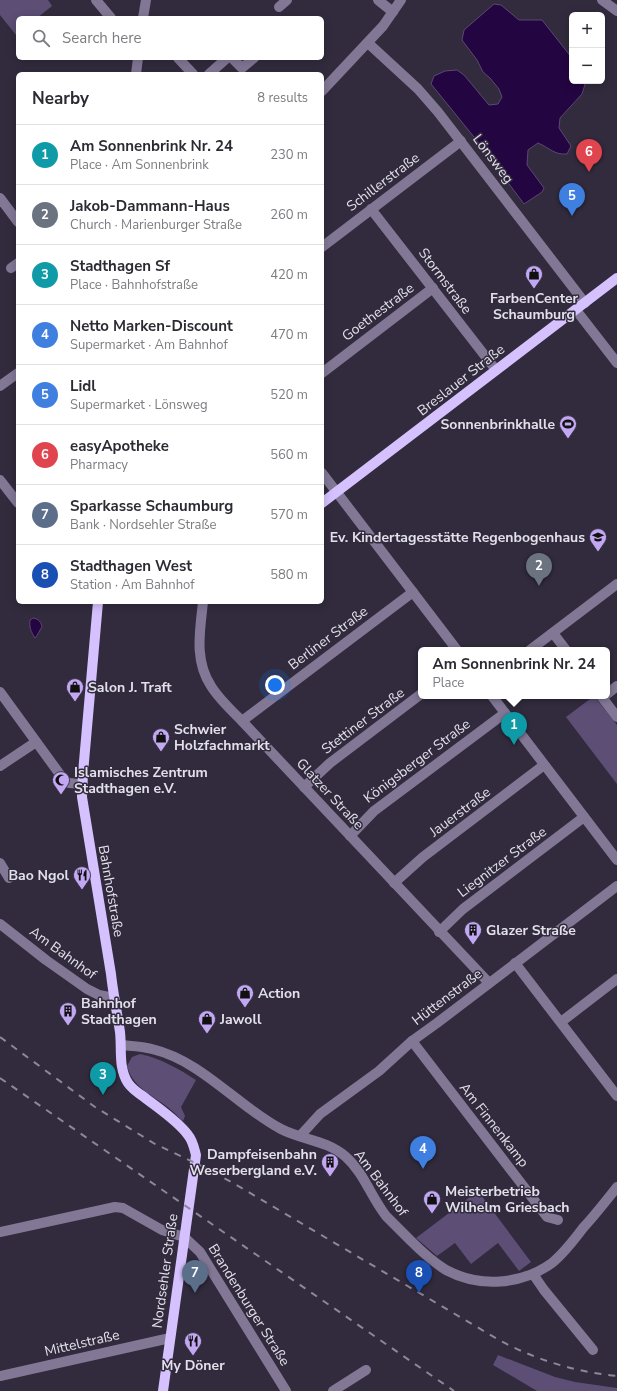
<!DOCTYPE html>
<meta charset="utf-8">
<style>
body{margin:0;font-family:"Nunito Sans",sans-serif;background:#f7f7f7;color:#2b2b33}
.controls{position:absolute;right:12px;top:12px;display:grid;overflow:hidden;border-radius:6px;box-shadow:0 2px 10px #0003}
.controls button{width:36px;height:36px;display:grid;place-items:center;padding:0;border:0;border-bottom:1px solid #e1e1e2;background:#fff;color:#2b2b33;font:20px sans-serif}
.you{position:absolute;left:275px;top:685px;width:14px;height:14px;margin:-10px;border:3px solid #fff;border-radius:50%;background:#1a73e8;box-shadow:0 0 0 6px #1a73e833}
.badge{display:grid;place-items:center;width:26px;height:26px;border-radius:50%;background:#6f6389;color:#fff;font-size:13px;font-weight:700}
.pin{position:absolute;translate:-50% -33px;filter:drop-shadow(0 1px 2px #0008)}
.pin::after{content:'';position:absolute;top:21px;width:14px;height:12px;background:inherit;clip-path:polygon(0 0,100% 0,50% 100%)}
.popup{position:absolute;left:418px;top:647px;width:192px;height:52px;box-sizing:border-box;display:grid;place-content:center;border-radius:6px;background:#fff;filter:drop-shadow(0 1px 3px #0005);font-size:13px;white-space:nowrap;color:#7c7c81}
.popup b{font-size:15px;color:#2b2b33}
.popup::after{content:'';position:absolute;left:50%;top:100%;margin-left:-8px;border:8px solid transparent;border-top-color:#fff}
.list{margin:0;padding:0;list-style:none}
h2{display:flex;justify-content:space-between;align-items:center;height:52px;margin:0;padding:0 16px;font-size:17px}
h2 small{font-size:13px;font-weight:400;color:#7c7c81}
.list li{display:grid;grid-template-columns:26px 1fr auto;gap:12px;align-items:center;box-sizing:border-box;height:60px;padding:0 16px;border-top:1px solid #e1e1e2}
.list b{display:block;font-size:15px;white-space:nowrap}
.list p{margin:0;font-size:13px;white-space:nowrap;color:#7c7c81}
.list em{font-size:13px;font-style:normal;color:#7c7c81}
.icon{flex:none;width:22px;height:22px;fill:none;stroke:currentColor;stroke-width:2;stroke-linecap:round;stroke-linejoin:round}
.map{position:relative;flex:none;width:617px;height:1391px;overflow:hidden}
.search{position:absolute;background:#fff;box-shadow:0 2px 10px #0003;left:16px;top:16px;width:308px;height:44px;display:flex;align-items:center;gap:10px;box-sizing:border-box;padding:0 14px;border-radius:6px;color:#7c7c81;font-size:15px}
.panel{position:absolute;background:#fff;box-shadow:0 2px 10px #0003;left:16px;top:72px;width:308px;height:532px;border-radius:6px}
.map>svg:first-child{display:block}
.green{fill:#5c4e75}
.water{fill:#230541;stroke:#5d4774}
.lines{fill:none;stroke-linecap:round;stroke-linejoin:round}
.minor{stroke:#827896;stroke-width:10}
.major{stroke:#d6c1ff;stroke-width:10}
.rail{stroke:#8c8896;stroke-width:2;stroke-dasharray:7 7;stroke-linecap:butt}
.labels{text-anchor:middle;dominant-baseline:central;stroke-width:3;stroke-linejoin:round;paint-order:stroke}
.street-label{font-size:14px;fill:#e3e0eb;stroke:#312b3d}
.poi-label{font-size:14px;font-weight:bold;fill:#e3e0eb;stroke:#312b3d;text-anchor:start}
</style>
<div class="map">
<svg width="617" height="1391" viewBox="0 0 617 1391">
<rect width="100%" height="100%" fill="#312b3d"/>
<g class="green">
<path d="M0 0H48L52 6 37 18H18V34L16 35 0 15Z"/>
<path d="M594 696 617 725V784L566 717Z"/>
<path d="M140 1054C160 1058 179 1069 196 1080L181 1107 185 1116 183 1121C179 1118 175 1113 171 1110 154 1095 134 1090 127 1066L132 1057Z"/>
<path d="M478 1191 531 1262 519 1271 498 1243 471 1264 455 1243 437 1256 416 1238Z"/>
<path d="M498 1355 555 1377 575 1382 617 1388V1391H537L493 1365Z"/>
</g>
<g class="water">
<path d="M494 4 501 5 519 20H542L572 58V81H586L582 94 560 118 559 128 571 146 567 154C554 155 550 148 538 143L528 150 527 165 544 188 542 192 524 204 474 137 431 84 434 76 445 71 457 70 464 75 489 105 498 104 502 97 499 89 490 78 483 72 477 60 462 40 464 30Z"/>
<path d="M33 618C39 619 41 622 42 627 39 631 38 635 35 638 31 632 29 627 30 620Z"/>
</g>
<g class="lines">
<g class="minor">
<path d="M96 0 111 18"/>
<path d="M378 0 393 12"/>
<path d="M602 0 617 11"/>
<path d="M279 7 287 0"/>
<path d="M143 18 146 0"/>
<path d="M368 43 418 89 438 112 585 303"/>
<path d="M178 58 193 74"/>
<path d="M232 58 242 68 254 58"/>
<path d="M136 74 138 58"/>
<path d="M209 74 227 58"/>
<path d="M322 91 383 26 401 0"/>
<path d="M0 198 18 222"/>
<path d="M371 209 496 370"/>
<path d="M322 247 461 141"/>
<path d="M11 268 18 263"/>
<path d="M576 310 617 363"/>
<path d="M322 373 433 288"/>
<path d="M0 386 18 373"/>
<path d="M322 473 457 650"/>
<path d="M0 480 18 503"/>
<path d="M203 602C200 631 194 660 211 686 219 699 231 710 242 721L489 983"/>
<path d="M553 633 566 650"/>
<path d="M530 650 617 584"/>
<path d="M0 692 64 780 69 783 82 784"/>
<path d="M607 694 617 686"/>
<path d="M492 696 617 860"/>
<path d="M601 696 617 717"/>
<path d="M242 721 413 592"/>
<path d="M0 766 36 742"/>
<path d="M304 787 330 763 421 694"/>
<path d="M350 836 374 811 505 713"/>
<path d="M0 863 9 878"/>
<path d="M394 883 423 857 544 765"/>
<path d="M0 924 46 960 87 989 99 995 114 998"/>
<path d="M439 932 463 909 584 817"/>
<path d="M515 963 617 1096"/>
<path d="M561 1022 617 979"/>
<path d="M412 1041 547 1217 558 1220"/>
<path d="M121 1045C131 1046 142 1046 152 1049 202 1061 236 1105 281 1129 302 1140 327 1140 346 1157 364 1173 371 1197 386 1216 394 1224 402 1232 410 1240 421 1251 433 1262 446 1270 480 1288 521 1285 552 1263 564 1253 574 1240 583 1228 595 1215 606 1201 617 1187"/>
<path d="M300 1136 320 1114 379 1071 412 1041 437 1023 617 886"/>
<path d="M0 1232 115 1207 123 1208 162 1230 184 1237 200 1252 286 1391"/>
<path d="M533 1274 544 1290 593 1350"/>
<path d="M0 1376 170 1338"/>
<path d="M333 1391 366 1370"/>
</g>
<g class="major">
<path d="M322 503 617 278"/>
<path d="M98 602 83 773 82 797 111 974C113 993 117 1012 120 1032 122 1048 118 1068 128 1083 132 1089 138 1093 144 1097 158 1108 178 1121 188 1135 193 1141 194 1148 196 1155L163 1391"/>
</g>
<g class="rail">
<path d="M0 1037 95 1107 155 1144 210 1170 245 1190 499 1340C536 1360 576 1372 617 1376"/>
<path d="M0 1078 454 1391"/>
</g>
</g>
<defs>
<g id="shop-pin" transform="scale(0.9)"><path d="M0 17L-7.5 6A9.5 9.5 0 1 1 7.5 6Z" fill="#c2a8f2" stroke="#312b3d"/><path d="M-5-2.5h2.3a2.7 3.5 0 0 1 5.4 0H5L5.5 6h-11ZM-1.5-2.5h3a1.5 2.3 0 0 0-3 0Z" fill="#111"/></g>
<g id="stadium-pin" transform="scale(0.9)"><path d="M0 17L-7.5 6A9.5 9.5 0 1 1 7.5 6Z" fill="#c2a8f2" stroke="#312b3d"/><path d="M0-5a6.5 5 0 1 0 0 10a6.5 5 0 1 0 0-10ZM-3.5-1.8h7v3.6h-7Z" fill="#111"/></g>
<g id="school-pin" transform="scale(0.9)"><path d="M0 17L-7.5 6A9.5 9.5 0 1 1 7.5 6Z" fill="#c2a8f2" stroke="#312b3d"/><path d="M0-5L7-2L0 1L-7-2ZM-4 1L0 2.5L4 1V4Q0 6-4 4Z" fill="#111"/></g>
<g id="mosque-pin" transform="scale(0.9)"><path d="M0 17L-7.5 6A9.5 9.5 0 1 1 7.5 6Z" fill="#c2a8f2" stroke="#312b3d"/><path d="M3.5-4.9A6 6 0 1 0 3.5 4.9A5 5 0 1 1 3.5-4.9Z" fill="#111"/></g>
<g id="restaurant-pin" transform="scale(0.9)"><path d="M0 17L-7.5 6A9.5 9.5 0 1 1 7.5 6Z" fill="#c2a8f2" stroke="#312b3d"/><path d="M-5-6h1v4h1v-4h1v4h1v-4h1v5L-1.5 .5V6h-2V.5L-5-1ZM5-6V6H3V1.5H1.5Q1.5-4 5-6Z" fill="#111"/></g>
<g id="building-pin" transform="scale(0.9)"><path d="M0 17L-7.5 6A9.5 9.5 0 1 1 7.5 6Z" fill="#c2a8f2" stroke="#312b3d"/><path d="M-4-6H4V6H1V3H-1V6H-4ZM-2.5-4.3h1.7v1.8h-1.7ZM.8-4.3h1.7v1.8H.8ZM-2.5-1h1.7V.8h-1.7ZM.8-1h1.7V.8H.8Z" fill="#111"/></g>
</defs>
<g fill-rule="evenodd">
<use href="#shop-pin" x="534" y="274"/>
<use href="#stadium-pin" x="568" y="424"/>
<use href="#school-pin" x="598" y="537"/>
<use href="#shop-pin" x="75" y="687"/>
<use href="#shop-pin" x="161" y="737"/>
<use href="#mosque-pin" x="61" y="780"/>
<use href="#restaurant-pin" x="82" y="875"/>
<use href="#building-pin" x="473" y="930"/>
<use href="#shop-pin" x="245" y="993"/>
<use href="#building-pin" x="68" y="1011"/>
<use href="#shop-pin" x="207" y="1019"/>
<use href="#building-pin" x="330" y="1162"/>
<use href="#shop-pin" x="432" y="1199"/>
<use href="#restaurant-pin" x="193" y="1341"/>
</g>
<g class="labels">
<g class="street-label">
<text transform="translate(493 159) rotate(53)">Lönsweg</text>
<text transform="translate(383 182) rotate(-37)">Schillerstraße</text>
<text transform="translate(445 281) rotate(53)">Stormstraße</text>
<text transform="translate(378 312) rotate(-37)">Goethestraße</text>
<text transform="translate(461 380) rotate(-38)">Breslauer Straße</text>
<text transform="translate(328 638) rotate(-37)">Berliner Straße</text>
<text transform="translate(363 721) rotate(-37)">Stettiner Straße</text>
<text transform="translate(417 761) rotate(-37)">Königsberger Straße</text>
<text transform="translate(330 794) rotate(47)">Glatzer Straße</text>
<text transform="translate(460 812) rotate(-37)">Jauerstraße</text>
<text transform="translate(502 862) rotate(-37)">Liegnitzer Straße</text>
<text transform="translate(111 891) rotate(80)">Bahnhofstraße</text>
<text transform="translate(63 953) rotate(36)">Am Bahnhof</text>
<text transform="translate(447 997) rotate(-37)">Hüttenstraße</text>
<text transform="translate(494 1125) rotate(52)">Am Finnenkamp</text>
<text transform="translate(381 1183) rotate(53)">Am Bahnhof</text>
<text transform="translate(165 1271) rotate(-82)">Nordsehler Straße</text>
<text transform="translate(249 1305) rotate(58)">Brandenburger Straße</text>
<text transform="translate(82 1343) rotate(-13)">Mittelstraße</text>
</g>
<g class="poi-label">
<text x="534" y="298" text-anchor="middle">FarbenCenter<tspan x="534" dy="16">Schaumburg</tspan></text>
<text x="555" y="424" text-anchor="end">Sonnenbrinkhalle</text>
<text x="585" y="537" text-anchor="end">Ev. Kindertagesstätte Regenbogenhaus</text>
<text x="88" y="687">Salon J. Traft</text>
<text x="174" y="729">Schwier<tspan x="174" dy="16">Holzfachmarkt</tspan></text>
<text x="74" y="772">Islamisches Zentrum<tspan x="74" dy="16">Stadthagen e.V.</tspan></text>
<text x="69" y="875" text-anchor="end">Bao Ngol</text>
<text x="486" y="930">Glazer Straße</text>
<text x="258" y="993">Action</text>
<text x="81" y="1003">Bahnhof<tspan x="81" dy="16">Stadthagen</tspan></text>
<text x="220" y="1019">Jawoll</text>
<text x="317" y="1154" text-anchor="end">Dampfeisenbahn<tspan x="317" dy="16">Weserbergland e.V.</tspan></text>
<text x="445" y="1191">Meisterbetrieb<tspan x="445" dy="16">Wilhelm Griesbach</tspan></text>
<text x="193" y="1365" text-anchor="middle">My Döner</text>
</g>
</g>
</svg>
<div class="controls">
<button>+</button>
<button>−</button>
</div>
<div class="you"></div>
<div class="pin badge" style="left:514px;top:745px;background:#0f9aa8">1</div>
<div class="popup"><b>Am Sonnenbrink Nr. 24</b>Place</div>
<div class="pin badge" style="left:539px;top:586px;background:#6b7280">2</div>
<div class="pin badge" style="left:103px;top:1095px;background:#0f9aa8">3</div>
<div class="pin badge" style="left:423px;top:1169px;background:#3f7fe0">4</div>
<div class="pin badge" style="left:572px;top:216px;background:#3f7fe0">5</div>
<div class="pin badge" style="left:589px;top:172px;background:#e0444e">6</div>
<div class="pin badge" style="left:195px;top:1293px;background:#5c6f8a">7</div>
<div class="pin badge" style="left:419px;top:1293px;background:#1a4fb4">8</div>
<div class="search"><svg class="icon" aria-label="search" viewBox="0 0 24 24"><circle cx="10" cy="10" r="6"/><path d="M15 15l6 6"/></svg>Search here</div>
<section class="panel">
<h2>Nearby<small>8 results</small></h2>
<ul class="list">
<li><span class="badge" style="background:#0f9aa8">1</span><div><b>Am Sonnenbrink Nr. 24</b><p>Place · Am Sonnenbrink</p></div><em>230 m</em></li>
<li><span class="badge" style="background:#6b7280">2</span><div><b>Jakob-Dammann-Haus</b><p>Church · Marienburger Straße</p></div><em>260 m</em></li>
<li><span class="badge" style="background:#0f9aa8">3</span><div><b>Stadthagen Sf</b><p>Place · Bahnhofstraße</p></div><em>420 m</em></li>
<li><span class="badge" style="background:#3f7fe0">4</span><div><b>Netto Marken-Discount</b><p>Supermarket · Am Bahnhof</p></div><em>470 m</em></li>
<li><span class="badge" style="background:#3f7fe0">5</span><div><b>Lidl</b><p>Supermarket · Lönsweg</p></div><em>520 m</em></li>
<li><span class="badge" style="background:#e0444e">6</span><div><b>easyApotheke</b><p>Pharmacy</p></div><em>560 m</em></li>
<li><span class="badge" style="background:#5c6f8a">7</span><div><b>Sparkasse Schaumburg</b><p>Bank · Nordsehler Straße</p></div><em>570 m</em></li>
<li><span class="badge" style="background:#1a4fb4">8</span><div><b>Stadthagen West</b><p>Station · Am Bahnhof</p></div><em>580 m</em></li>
</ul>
</section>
</div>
